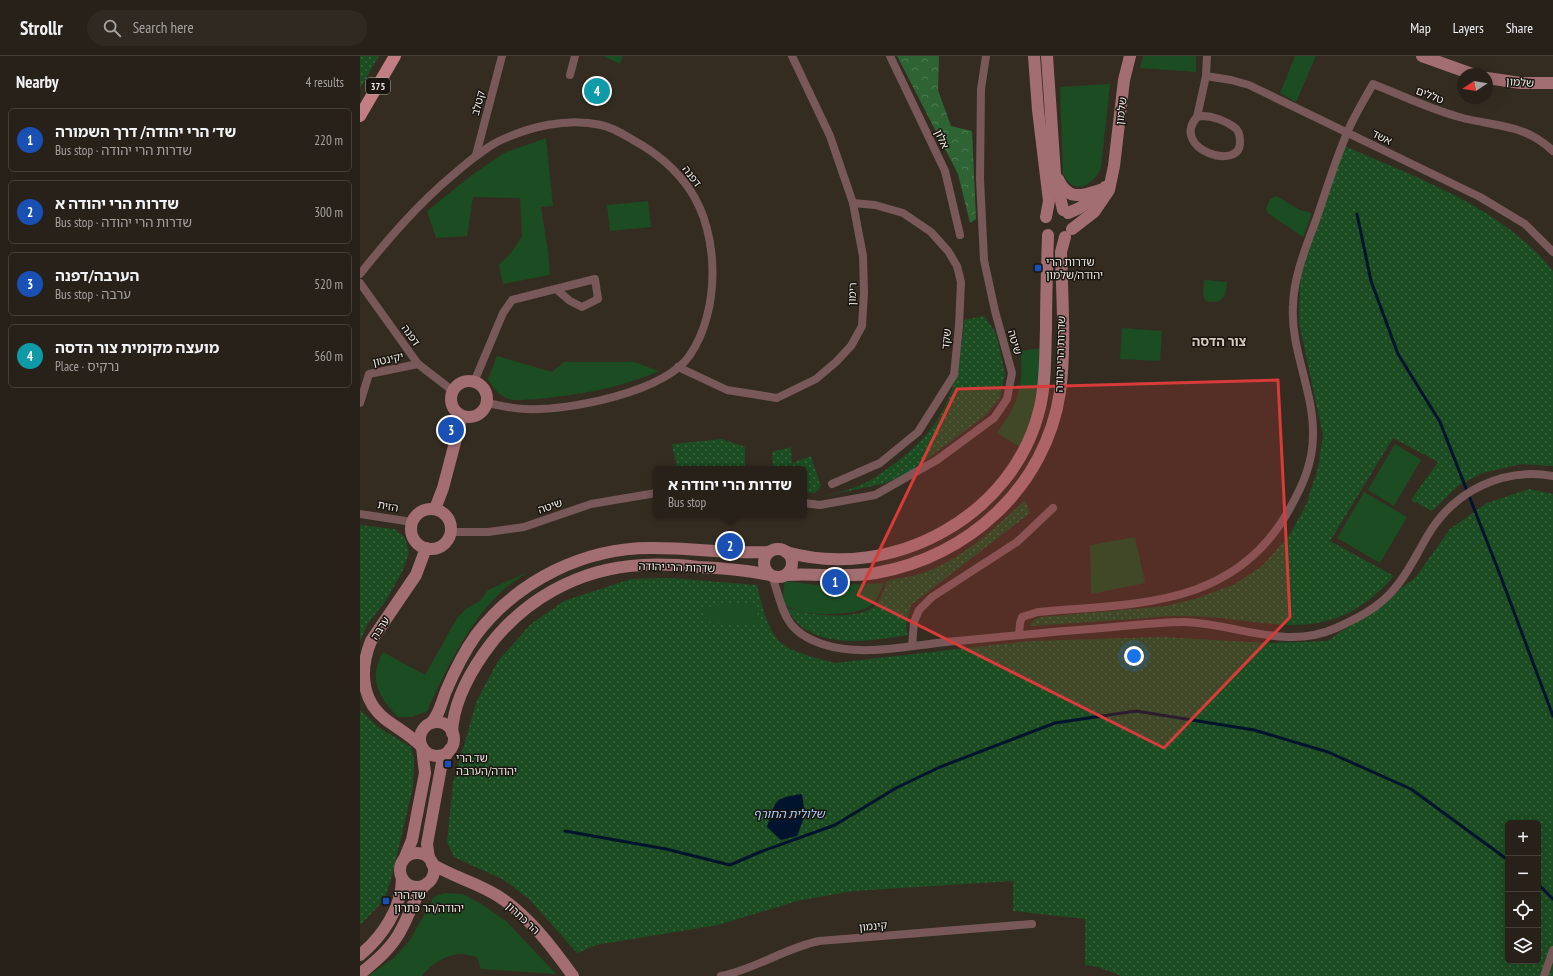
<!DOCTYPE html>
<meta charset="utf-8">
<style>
body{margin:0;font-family:"PT Sans Narrow","Noto Sans Hebrew",sans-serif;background:#302922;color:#f1f3f6}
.controls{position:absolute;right:12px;bottom:12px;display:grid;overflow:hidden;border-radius:6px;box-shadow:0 4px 16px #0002}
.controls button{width:36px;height:36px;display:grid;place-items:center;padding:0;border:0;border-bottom:1px solid #443e38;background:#282119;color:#f1f3f6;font:20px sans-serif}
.compass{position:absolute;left:1097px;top:12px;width:36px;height:36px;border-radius:50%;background:#282119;box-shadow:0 4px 16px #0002;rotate:258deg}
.you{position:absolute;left:774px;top:600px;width:14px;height:14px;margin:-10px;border:3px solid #fff;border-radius:50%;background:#1a73e8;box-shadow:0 0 0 6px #1a73e833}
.badge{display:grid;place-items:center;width:26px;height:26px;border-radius:50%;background:#bea9f4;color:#fff;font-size:13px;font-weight:700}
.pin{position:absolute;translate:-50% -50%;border:2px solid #fff;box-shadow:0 1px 4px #0006}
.popup{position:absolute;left:293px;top:410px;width:154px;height:52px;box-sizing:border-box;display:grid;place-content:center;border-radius:6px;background:#282119;filter:drop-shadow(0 1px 3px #0005);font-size:13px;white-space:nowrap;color:#a5a3a2}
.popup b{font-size:15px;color:#f1f3f6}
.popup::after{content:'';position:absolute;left:50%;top:100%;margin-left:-8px;border:8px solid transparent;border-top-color:#282119}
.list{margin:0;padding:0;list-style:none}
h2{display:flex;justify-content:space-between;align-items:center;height:52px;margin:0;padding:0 16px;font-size:17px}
h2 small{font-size:13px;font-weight:400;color:#a5a3a2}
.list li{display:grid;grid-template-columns:26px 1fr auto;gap:12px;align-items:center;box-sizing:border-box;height:64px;margin:0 8px 8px;padding:0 8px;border:1px solid #443e38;border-radius:6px}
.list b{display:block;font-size:15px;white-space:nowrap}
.list p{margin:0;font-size:13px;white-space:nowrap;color:#a5a3a2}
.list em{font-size:13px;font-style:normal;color:#a5a3a2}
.icon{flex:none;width:22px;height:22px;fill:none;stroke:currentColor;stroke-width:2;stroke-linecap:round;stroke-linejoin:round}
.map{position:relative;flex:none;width:1193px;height:920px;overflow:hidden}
header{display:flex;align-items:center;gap:24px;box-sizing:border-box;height:56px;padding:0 20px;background:#282119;border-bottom:1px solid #443e38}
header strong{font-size:19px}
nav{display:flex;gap:22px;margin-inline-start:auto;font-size:14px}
.search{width:280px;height:36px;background:#302922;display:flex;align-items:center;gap:10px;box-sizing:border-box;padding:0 14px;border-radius:22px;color:#a5a3a2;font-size:15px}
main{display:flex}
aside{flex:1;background:#282119}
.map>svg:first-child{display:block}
.grass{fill:url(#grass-dots);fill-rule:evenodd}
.forest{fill:url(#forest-crowns)}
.park{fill:#1c4c22}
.water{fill:#01142d}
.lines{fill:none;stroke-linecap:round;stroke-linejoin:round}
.stream{stroke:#01142d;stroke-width:3}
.street{stroke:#785859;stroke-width:8}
.secondary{stroke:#a26e72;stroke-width:12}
.primary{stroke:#c17f84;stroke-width:12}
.marked{fill:#d83b3a;fill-opacity:0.2;stroke:#d83b3a;stroke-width:3;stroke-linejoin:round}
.transit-dot{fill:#1a4fb4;stroke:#191510;stroke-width:1.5}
.labels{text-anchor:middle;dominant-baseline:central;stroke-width:3;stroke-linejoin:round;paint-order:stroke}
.shield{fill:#191510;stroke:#aea9a2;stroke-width:1}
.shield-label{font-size:10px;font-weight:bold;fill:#eee8e1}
.street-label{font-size:11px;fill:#eee8e1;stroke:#191510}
.poi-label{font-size:11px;fill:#eee8e1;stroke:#191510;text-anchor:start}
.water-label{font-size:12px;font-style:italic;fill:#abcffe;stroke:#191510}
.quarter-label{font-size:13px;font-weight:bold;fill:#d5c9bc;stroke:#191510}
</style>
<header>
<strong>Strollr</strong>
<div class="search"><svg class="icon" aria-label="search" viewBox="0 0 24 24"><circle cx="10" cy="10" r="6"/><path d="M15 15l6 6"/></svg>Search here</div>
<nav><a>Map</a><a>Layers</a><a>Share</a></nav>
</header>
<main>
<aside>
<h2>Nearby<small>4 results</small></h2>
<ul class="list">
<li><span class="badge" style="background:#1a4fb4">1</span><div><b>שד׳ הרי יהודה/ דרך השמורה</b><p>Bus stop · שדרות הרי יהודה</p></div><em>220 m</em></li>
<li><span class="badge" style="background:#1a4fb4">2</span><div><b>שדרות הרי יהודה א</b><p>Bus stop · שדרות הרי יהודה</p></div><em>300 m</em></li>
<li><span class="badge" style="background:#1a4fb4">3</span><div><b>הערבה/דפנה</b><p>Bus stop · ערבה</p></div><em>520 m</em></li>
<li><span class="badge" style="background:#0f9aa8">4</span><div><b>מועצה מקומית צור הדסה</b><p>Place · נרקיס</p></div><em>560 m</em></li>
</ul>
</aside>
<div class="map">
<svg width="1193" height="920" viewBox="0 0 1193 920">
<defs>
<pattern id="grass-dots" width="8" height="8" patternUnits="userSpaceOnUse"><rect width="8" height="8" fill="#1c4c22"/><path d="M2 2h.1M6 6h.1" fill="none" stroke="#3d6642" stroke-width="1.8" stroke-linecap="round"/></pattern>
<pattern id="forest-crowns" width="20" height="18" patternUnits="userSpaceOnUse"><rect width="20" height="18" fill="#2e6434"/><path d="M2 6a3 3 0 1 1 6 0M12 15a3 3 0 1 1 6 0" fill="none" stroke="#4d7a51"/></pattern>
</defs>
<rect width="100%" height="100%" fill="#352c21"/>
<g class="grass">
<path d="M0 0H19L0 33Z"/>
<path d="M985 90C1058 123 1141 150 1193 215V410L1162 408 1122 417 1098 430 1072 455 1051 444 1078 406 1033 382 970 485 1034 520C967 596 909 561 825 560 808 559 791 562 774 563 739 565 705 568 670 570L675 563 682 561 806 550 838 542 875 528 902 510 929 480 946 449 958 412 963 379 939 267 940 219Z"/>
<path d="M624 260 636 277 645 317 640 342 626 359 548 417 526 427 460 441C473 438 486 435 498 430 511 425 523 416 534 408 588 369 599 327 604 264Z"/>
<path d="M362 383 385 391V413H317L312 388Z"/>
<path d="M431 391 432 407 451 400 461 430 455 437 444 436V413H413L412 396Z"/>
<path d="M1169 433 1193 438V920H762L738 911 725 909V863L653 855V825L493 835 437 845 358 869 236 889 217 897 169 843 144 824 94 801 87 786 93 727 117 644 138 605 171 568 204 545 271 523 310 522 397 529C401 546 406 570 418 584 429 596 459 603 475 607L669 585 803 581 907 587 968 585 1055 522 1090 473 1127 447ZM1148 767H1178V905H1148Z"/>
<path d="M665 444 670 457 551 549 546 571 548 579C515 584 470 593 441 570 435 565 430 557 425 551 443 560 495 564 512 552 520 547 524 533 527 525 539 522 552 521 563 517 604 502 634 473 665 444Z"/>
<path d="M0 469 35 473 45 482 49 497 42 516 25 546 8 567 0 585Z"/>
<path d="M0 654 18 671 51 691 54 703 53 731 31 824 24 844 0 869Z"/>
</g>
<path class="forest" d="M537 0H579L578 34 591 70 612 75 616 163 610 167 598 118Z"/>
<g class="park">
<path d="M243 0H263L260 8Z"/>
<path d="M783 0H836V16L780 12Z"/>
<path d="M935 0H956L936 46 920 37Z"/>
<path d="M750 28 741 112C733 129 714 141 703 118L700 31Z"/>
<path d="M186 82 193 150 181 151 188 195 190 219 143 228 139 209 151 197 162 181 160 142 113 141 107 180 76 182 67 155 112 119 144 97Z"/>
<path d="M916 140 940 154 952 157 943 181 909 158 906 153 910 143Z"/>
<path d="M288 145 291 171 250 175 247 149Z"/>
<path d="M844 224 867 226C867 241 861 249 846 245L843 239Z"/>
<path d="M762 272 802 275 800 305 760 303Z"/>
<path d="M682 292 674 356 660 391 637 377C657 349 665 331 660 295Z"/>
<path d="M137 300 192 316 204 306H274L299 315C260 332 220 339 177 343 168 343 154 346 146 342 137 338 133 331 128 323Z"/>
<path d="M1035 388 1061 404 1034 450 1008 434Z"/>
<path d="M1004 436 1047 461 1020 507 977 482Z"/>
<path d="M775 481 785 527 731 538 730 489Z"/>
<path d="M168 516C158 523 147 529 139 538 109 566 84 617 67 655L52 661H38C18 641 8 622 23 596L65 619 97 562 107 552 120 545 128 534Z"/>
<path d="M425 525 466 530 524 527C520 536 517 545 510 550 497 560 438 562 426 549 421 543 424 532 425 525Z"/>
<path d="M396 547 399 568 346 566 344 551Z"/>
<path d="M85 837 103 838 123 849 147 866 196 918 121 913 117 901C112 900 106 898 101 898 87 898 70 909 62 920H8L35 901 50 884 74 841Z"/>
</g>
<path class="water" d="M442 738 445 759 437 780 421 784 407 771C416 744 413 742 442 738Z"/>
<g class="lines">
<g class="stream">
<path d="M997 158 1011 225 1038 298 1080 366 1139 516 1193 660"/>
<path d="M205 775 306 793 370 809 400 796 475 769 536 732 580 711 695 667 776 655 894 674 968 696 1051 733 1148 804"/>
<path d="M1178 828 1193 843"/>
</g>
<g class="street">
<path d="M530 0 585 115 600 179"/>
<path d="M847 0 846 20 871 24 889 29 1120 141 1165 168 1193 196"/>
<path d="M210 19 215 0"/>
<path d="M842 60C853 60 866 65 874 71 879 74 880 79 880 85 882 117 809 93 837 61Z"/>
<path d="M837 61 846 20"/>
<path d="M116 99 142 0"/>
<path d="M0 218C29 182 58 148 94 118 108 106 122 94 139 85 169 71 207 61 241 69 252 71 263 78 273 84 295 96 316 113 330 134 360 178 360 255 330 299 305 336 209 355 166 353 153 353 139 349 126 347"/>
<path d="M0 227 58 308 93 335"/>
<path d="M318 311 367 334 417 342 456 323 476 306 491 290 502 270 504 237 503 200 493 147 470 80 432 0"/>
<path d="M114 326 143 257 152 244 235 223 238 243 222 251 210 245 196 233"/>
<path d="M0 347 9 318 58 308"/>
<path d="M472 428 520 407 558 376 594 319 599 270 601 226 597 210 588 195 571 176 543 157 515 149 493 147"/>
<path d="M444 447 460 449 515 439 577 404 634 362 647 343 652 317 635 255 624 204 620 123 621 33 626 0"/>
<path d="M0 458 52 466"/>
<path d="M91 476H128L164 471 231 448 296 437"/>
<path d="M412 520C424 554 423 575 462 588 501 601 546 590 586 586 638 581 690 576 742 572 769 570 796 566 823 566 875 567 925 595 976 572 998 562 1020 551 1035 532 1049 516 1057 497 1068 479 1094 435 1143 411 1193 420"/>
<path d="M659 579 660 567 662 561 678 556C777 547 876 552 930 452 943 429 953 406 953 379 954 335 930 293 933 249 934 219 946 191 956 164 966 135 975 105 987 77 994 60 1004 44 1013 28 1041 39 1070 53 1099 61 1135 71 1164 67 1193 95"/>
<path d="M552 590 554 566 559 554 572 541 657 486 693 452"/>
<path d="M361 920C396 913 425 892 459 885L672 868"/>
<path d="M1184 920 1193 894"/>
</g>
<g class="secondary">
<path d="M674 0 678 54 689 145 686 161"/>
<path d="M687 0 695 118 703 154"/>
<path d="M1062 0 1112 18"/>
<path d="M1127 22 1161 27H1193"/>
<path d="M698 123C708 145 721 140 740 134"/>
<path d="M708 157C722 152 735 143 745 131"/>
<path d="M712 173 734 156 749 134 754 110 764 24 770 0"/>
<circle cx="109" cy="343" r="18"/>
<path d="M75 453 83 432 102 360"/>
<circle cx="71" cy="473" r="20"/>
<circle cx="418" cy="507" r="14"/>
<path d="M426 496C532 526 655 460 680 351 686 325 685 299 686 273 686 241 687 210 688 179"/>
<path d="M426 519C456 517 486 522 516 517 609 501 686 430 700 336 706 290 702 242 701 196L705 181"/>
<circle cx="77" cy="683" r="17"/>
<path d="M71 667C80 658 81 647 86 635 94 616 104 596 116 579 158 524 225 491 294 492 333 492 371 498 409 496"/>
<path d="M92 677C93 648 108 620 124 597 161 544 219 512 283 509 301 508 320 509 338 511 362 512 386 514 410 519"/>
<path d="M61 690C50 679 37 672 25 663 0 643 0 612 11 585L56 519 66 492"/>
<circle cx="57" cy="814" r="17"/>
<path d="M45 801 52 784 65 717 62 691"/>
<path d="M69 802 67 788 82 706 90 693"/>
<path d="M72 808C93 821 118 827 138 840 169 860 192 891 213 920"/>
<path d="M0 899C22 881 42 852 42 822"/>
<path d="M0 918C16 905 33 891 42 872 50 857 54 841 66 828"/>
</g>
<path class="primary" d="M0 60 35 0"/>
</g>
<path class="marked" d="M918 324 930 561 804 692 498 539 597 333Z"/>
<g class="transit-dot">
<rect x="674" y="208" width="8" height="8" rx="2"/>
<rect x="84" y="704" width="8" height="8" rx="2"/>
<rect x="22" y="841" width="8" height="8" rx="2"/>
</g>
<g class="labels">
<rect class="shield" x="6" y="22" width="24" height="16" rx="3"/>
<g class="shield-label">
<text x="18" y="30">375</text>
</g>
<g class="street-label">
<text transform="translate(1160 26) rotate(4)">שלמון</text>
<text transform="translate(1070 39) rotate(21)">טללים</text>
<text transform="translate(118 47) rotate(-75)">קטלב</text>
<text transform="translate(761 55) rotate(-83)">שלמון</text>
<text transform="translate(1022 81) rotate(26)">אשד</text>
<text transform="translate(582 83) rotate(65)">אלון</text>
<text transform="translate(332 120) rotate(53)">דפנה</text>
<text transform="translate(492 238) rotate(-88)">רימון</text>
<text transform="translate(51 279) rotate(54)">דפנה</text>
<text transform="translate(586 283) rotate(-84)">שקד</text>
<text transform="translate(655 286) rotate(74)">שיטה</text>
<text transform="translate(700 298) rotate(-88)">שדרות הרי יהודה</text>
<text transform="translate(28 303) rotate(-12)">יקינטון</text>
<text transform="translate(28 450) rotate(10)">הזית</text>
<text transform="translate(190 450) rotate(-19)">שיטה</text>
<text transform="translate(317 511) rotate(2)">שדרות הרי יהודה</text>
<text transform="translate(20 572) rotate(-57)">ערבה</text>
<text transform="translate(163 862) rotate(43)">הר כתרון</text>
<text transform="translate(513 870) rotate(-5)">קינמון</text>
</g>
<g class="poi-label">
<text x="686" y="206">שדרות הרי<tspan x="686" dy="13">יהודה/שלמון</tspan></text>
<text x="96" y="702">שד.הרי<tspan x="96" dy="13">יהודה/הערבה</tspan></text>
<text x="34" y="839">שד.הרי<tspan x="34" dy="13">יהודה/הר כתרון</tspan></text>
</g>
<g class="water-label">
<text x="429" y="757">שלולית החורף</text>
</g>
<g class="quarter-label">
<text x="859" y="285">צור הדסה</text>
</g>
</g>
</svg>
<div class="controls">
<button>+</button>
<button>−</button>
<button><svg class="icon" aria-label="locate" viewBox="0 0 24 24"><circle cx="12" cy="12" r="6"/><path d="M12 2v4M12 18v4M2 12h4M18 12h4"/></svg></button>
<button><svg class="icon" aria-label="layers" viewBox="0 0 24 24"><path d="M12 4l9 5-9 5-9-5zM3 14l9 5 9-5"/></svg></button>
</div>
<svg class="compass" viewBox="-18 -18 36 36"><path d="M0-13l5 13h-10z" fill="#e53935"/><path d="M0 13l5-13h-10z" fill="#a5a3a2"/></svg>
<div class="you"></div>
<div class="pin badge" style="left:475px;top:526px;background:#1a4fb4">1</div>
<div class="pin badge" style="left:370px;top:490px;background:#1a4fb4">2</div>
<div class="popup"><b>שדרות הרי יהודה א</b>Bus stop</div>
<div class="pin badge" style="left:91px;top:374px;background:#1a4fb4">3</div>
<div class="pin badge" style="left:237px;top:35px;background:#0f9aa8">4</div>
</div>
</main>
